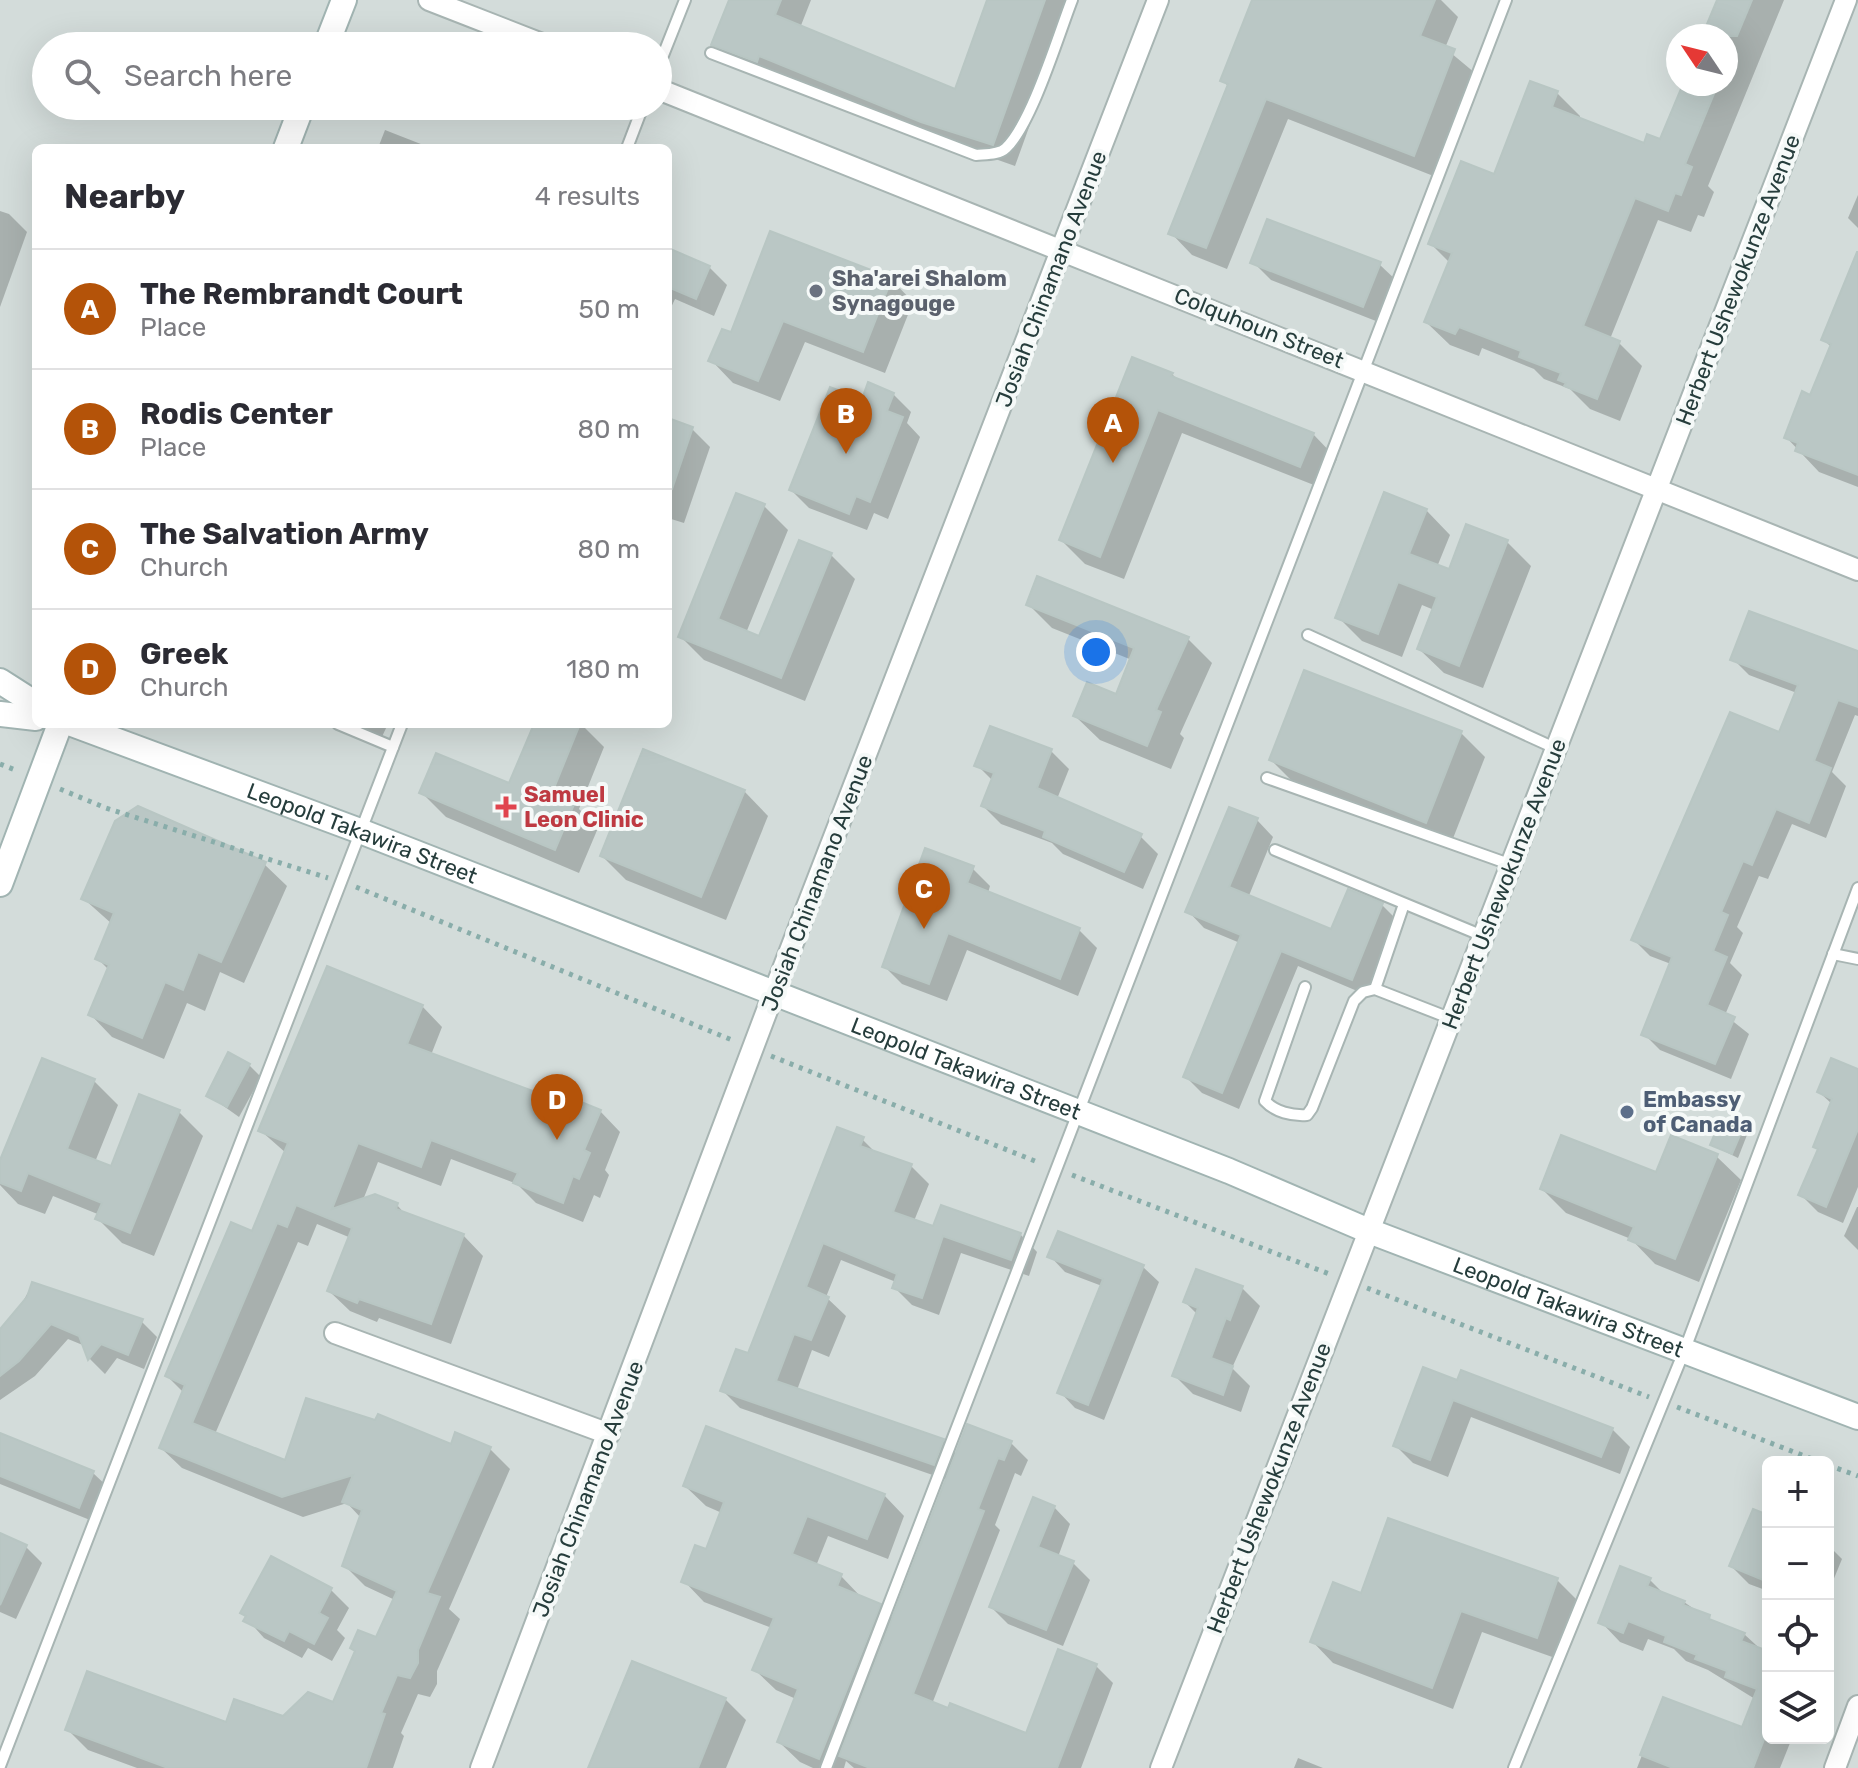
<!DOCTYPE html>
<meta charset="utf-8">
<style>
body{margin:0;font-family:Rubik,sans-serif;background:#f2f2f3;color:#2b2b33}
.controls{position:absolute;right:24px;bottom:24px;display:grid;overflow:hidden;border-radius:12px;box-shadow:0 8px 32px #0002}
.controls button{width:72px;height:72px;display:grid;place-items:center;padding:0;border:0;border-bottom:2px solid #e1e1e2;background:#fff;color:#2b2b33;font:40px sans-serif}
.compass{position:absolute;left:1666px;top:24px;width:72px;height:72px;border-radius:50%;background:#fff;box-shadow:0 8px 32px #0002;rotate:305deg}
.you{position:absolute;left:1096px;top:652px;width:28px;height:28px;margin:-20px;border:6px solid #fff;border-radius:50%;background:#1a73e8;box-shadow:0 0 0 12px #1a73e833}
.badge{display:grid;place-items:center;width:52px;height:52px;border-radius:50%;background:#b45309;color:#fff;font-size:26px;font-weight:700}
.pin{position:absolute;translate:-50% -66px;filter:drop-shadow(0 2px 4px #0008)}
.pin::after{content:'';position:absolute;top:42px;width:28px;height:24px;background:inherit;clip-path:polygon(0 0,100% 0,50% 100%)}
.list{margin:0;padding:0;list-style:none}
h2{display:flex;justify-content:space-between;align-items:center;height:104px;margin:0;padding:0 32px;font-size:34px}
h2 small{font-size:26px;font-weight:400;color:#7c7c81}
.list li{display:grid;grid-template-columns:52px 1fr auto;gap:24px;align-items:center;box-sizing:border-box;height:120px;padding:0 32px;border-top:2px solid #e1e1e2}
.list b{display:block;font-size:30px;white-space:nowrap}
.list p{margin:0;font-size:26px;white-space:nowrap;color:#7c7c81}
.list em{font-size:26px;font-style:normal;color:#7c7c81}
.icon{flex:none;width:44px;height:44px;fill:none;stroke:currentColor;stroke-width:2;stroke-linecap:round;stroke-linejoin:round}
.map{position:relative;flex:none;width:1858px;height:1768px;overflow:hidden}
.search{position:absolute;background:#fff;box-shadow:0 8px 32px #0002;left:32px;top:32px;width:640px;height:88px;display:flex;align-items:center;gap:20px;box-sizing:border-box;padding:0 28px;border-radius:44px;color:#7c7c81;font-size:30px}
.panel{position:absolute;background:#fff;box-shadow:0 8px 32px #0002;left:32px;top:144px;width:640px;height:584px;border-radius:12px}
.map>svg:first-child{display:block}
.built{fill:#d3dcda;fill-rule:evenodd}
.shadow{fill:#0003}
.building{fill:#bac7c5;stroke:#b8c6c3;stroke-width:2}
.lines{fill:none;stroke-linecap:round;stroke-linejoin:round}
.service-casing{stroke:#a8b5b3;stroke-width:14}
.minor-casing{stroke:#a8b5b3;stroke-width:24}
.secondary-casing{stroke:#a1b4b2;stroke-width:28}
.path{stroke:#89adaa;stroke-width:5;stroke-dasharray:4 6;stroke-linecap:butt}
.service{stroke:#fff;stroke-width:10}
.minor{stroke:#fff;stroke-width:20}
.secondary{stroke:#fff;stroke-width:24}
.worship-dot{fill:#6b7280;stroke:#f5f9f8;stroke-width:3}
.health-dot{fill:#e0444e;stroke:#f5f9f8;stroke-width:3}
.service-dot{fill:#5c6f8a;stroke:#f5f9f8;stroke-width:3}
.labels{text-anchor:middle;dominant-baseline:central;stroke-width:8;stroke-linejoin:round;paint-order:stroke}
.worship-label{font-size:22px;font-weight:bold;fill:#5b616d;stroke:#f5f9f8;text-anchor:start}
.street-label{font-size:22px;fill:#263d3c;stroke:#f5f9f8}
.health-label{font-size:22px;font-weight:bold;fill:#be3a42;stroke:#f5f9f8;text-anchor:start}
.service-label{font-size:22px;font-weight:bold;fill:#4e5e75;stroke:#f5f9f8;text-anchor:start}
</style>
<div class="map">
<svg width="1858" height="1768" viewBox="0 0 1858 1768">
<rect width="100%" height="100%" fill="#e5edeb"/>
<path class="built" d="M0 0H1858V1768H0ZM1678 36H1726V84H1678ZM46 46H658V106H46ZM36 148H668V724H36ZM1768 1462H1828V1738H1768Z"/>
<g class="shadow">
<path d="M731 0H811L800 28 956 91 989 0H1075L1015 166 736 67 714 44Z"/>
<path d="M1255 0H1441L1458 17 1445 48 1475 73 1436 177 1288 119 1227 269 1192 255 1171 233 1229 87 1223 81Z"/>
<path d="M1719 0H1784L1708 186 1714 192 1704 217 1698 215 1691 232 1658 220 1610 339 1619 343 1642 366 1620 421 1590 409 1570 389 1544 379 1534 369 1482 348 1479 356 1450 345 1426 322 1450 263 1430 243 1495 177 1557 93 1580 116V120L1645 146 1661 142 1685 84H1726V36H1704Z"/>
<path d="M164 34 189 44 191 46H159Z"/>
<path d="M385 130 431 148H378Z"/>
<path d="M1858 195V228L1848 218Z"/>
<path d="M0 211 9 214 27 232 0 307Z"/>
<path d="M668 250 709 267 727 285 714 316 675 299 668 314Z"/>
<path d="M1253 262 1379 264 1398 282 1381 323 1271 280Z"/>
<path d="M1858 271V487L1819 472 1786 437 1812 397 1832 348 1824 340Z"/>
<path d="M891 279 913 302 885 373 805 342 780 401 733 383 711 360 732 334Z"/>
<path d="M1172 374 1179 381 1313 434 1337 459 1324 489 1182 433 1124 579 1085 564 1061 540Z"/>
<path d="M893 394 911 412 907 423 920 437 888 519 874 513 867 530 809 508 791 490 863 402Z"/>
<path d="M668 421 692 429 710 447 684 523 668 518Z"/>
<path d="M764 506 788 530 746 633 760 639 831 555 855 579 805 701 704 660 680 636Z"/>
<path d="M1426 510 1450 535 1437 567 1450 571 1507 542 1531 566 1483 688 1444 673 1419 649 1434 610 1422 605 1402 657 1362 641 1338 617Z"/>
<path d="M1028 604 1188 639 1212 663 1180 734 1184 738 1171 769 1100 740 1075 716 1117 697 1132 660 1052 628Z"/>
<path d="M1858 654V716L1855 715 1832 772 1846 786 1826 838 1792 824 1768 879 1759 876 1737 927 1743 933 1730 963 1742 975 1725 1015 1749 1034 1731 1079 1660 1050 1644 1034 1671 964 1650 956 1634 940 1780 734 1797 693 1749 675 1733 659Z"/>
<path d="M335 724H388L379 743 341 731Z"/>
<path d="M536 724H581L604 747 579 809 598 828 579 873 446 817 422 793 510 785Z"/>
<path d="M1461 733 1485 757 1450 846 1295 784 1271 760Z"/>
<path d="M1051 751 1069 769 1057 799 1140 836 1158 854 1143 889 1063 854 1052 843 1001 824 983 806 993 781 977 765Z"/>
<path d="M744 791 768 816 726 920 626 880 602 856Z"/>
<path d="M1257 820 1273 837 1248 898 1332 932 1349 891 1382 905 1399 922 1369 996 1298 966 1239 1109 1202 1093 1185 1076 1240 943 1204 928 1188 911Z"/>
<path d="M264 864 287 886 244 983 220 972 205 1011 187 1003 164 1059 112 1037 90 1014 109 970 98 959 112 924 84 899Z"/>
<path d="M972 868 990 886 988 893 1079 930 1097 948 1078 996 967 950 947 1001 902 984 884 966Z"/>
<path d="M422 1006 442 1027 431 1055 550 1099 600 1111 620 1132 605 1170 609 1175 600 1198 594 1195 583 1222 536 1203 517 1184 451 1159 441 1186 378 1162 363 1200 397 1205 406 1215 463 1235 483 1256 451 1344 379 1318 377 1322 350 1311 329 1291 351 1238 317 1224 308 1246 298 1242 215 1434 286 1462 452 1446 489 1448 510 1469 449 1609 460 1619 437 1671V1684L430 1697 418 1694 401 1733 404 1736 393 1768H137L88 1750 67 1729 227 1724 284 1718 334 1705 377 1640 395 1600 365 1586 344 1565 361 1518 347 1503 303 1517 182 1468 161 1448 184 1393 167 1376 253 1234 286 1153 261 1131Z"/>
<path d="M249 1065 261 1077 239 1117 208 1095Z"/>
<path d="M1858 1071V1187L1843 1223 1818 1212 1801 1195 1819 1151 1815 1146 1832 1104 1819 1092Z"/>
<path d="M94 1081 118 1105 95 1162 112 1169 179 1112 203 1136 154 1256 122 1243 98 1219 100 1215 53 1196 45 1214 18 1204 0 1185V1165Z"/>
<path d="M1742 1130 1747 1135 1738 1158 1712 1145Z"/>
<path d="M862 1139 877 1154 911 1166 929 1184 914 1221 934 1228 1020 1234 1037 1252 1029 1276 961 1253 939 1315 912 1305 894 1287 896 1282 841 1260 826 1297 846 1316 829 1357 812 1350 797 1390 943 1441 957 1455 1011 1443 1028 1460 1021 1476 1015 1473 995 1525 1000 1530 932 1704 1027 1735 1096 1666 1113 1683 1081 1768H854L846 1761 844 1768H813L800 1762 779 1742 796 1699 776 1690 755 1670 772 1628 704 1602 684 1581 707 1552 722 1513 706 1506 685 1486 884 1495 904 1516 888 1559 828 1536 816 1566 841 1576 861 1597 880 1605 894 1620 947 1480 740 1408 722 1390 749 1356Z"/>
<path d="M1716 1156 1741 1180 1699 1282 1655 1264 1631 1239 1566 1213 1542 1189 1657 1175Z"/>
<path d="M1857 1207H1858V1250L1844 1236Z"/>
<path d="M1050 1256 1143 1267 1159 1282 1104 1420 1075 1408 1060 1392 1102 1286 1065 1272Z"/>
<path d="M1197 1271 1242 1288 1260 1306 1232 1368 1250 1386 1241 1412 1193 1394 1175 1376 1197 1314 1185 1302Z"/>
<path d="M32 1285 141 1321 157 1337 144 1369 117 1358 105 1374 90 1359 85 1346 68 1339 35 1376 0 1400V1332L14 1318Z"/>
<path d="M1424 1370 1612 1429 1630 1447 1620 1474 1471 1417 1448 1477 1413 1463 1395 1445Z"/>
<path d="M0 1435 93 1473 109 1488 95 1522 0 1484Z"/>
<path d="M1054 1507 1070 1524 1058 1557 1073 1563 1090 1580 1063 1646 1008 1624 991 1607Z"/>
<path d="M1768 1517V1591L1749 1584 1731 1566Z"/>
<path d="M0 1535 26 1547 42 1563 16 1619 0 1612Z"/>
<path d="M1828 1545 1842 1559 1828 1593Z"/>
<path d="M1649 1579 1665 1595 1684 1602 1716 1624 1744 1634 1768 1656V1738H1792L1780 1768H1637L1664 1699 1743 1730 1755 1699 1708 1670 1686 1661 1674 1649 1648 1639 1643 1651 1620 1642 1601 1622Z"/>
<path d="M1557 1580 1579 1602 1558 1659 1482 1632 1453 1709 1333 1663 1312 1641 1362 1595Z"/>
<path d="M331 1590 349 1608 337 1630 345 1638 332 1661 308 1648 302 1658 264 1638 242 1613Z"/>
<path d="M725 1699 746 1720 726 1768H591Z"/>
<path d="M1298 1758 1323 1768H1294Z"/>
</g>
<g class="building">
<path d="M729 0H781L775 15 955 89 987 0H1045L993 145 921 122 759 56 757 62 711 45Z"/>
<path d="M1252 0H1435L1420 36 1455 49 1414 156 1266 99 1206 248 1168 234 1228 84 1220 81Z"/>
<path d="M1717 0H1752L1737 36H1702Z"/>
<path d="M1530 81 1558 91 1552 107 1644 143 1647 134 1660 139 1683 84H1718L1685 164 1692 167 1681 195 1675 193 1668 211 1635 198 1583 326 1620 341 1597 399 1564 386 1566 383 1558 380 1561 373 1519 357 1521 351 1459 327 1455 334 1424 322 1452 253 1428 244 1461 161 1494 174Z"/>
<path d="M1267 219 1381 262 1363 307 1250 263Z"/>
<path d="M770 231 892 278 863 352 783 321 758 381 708 361 722 329 731 332Z"/>
<path d="M668 248 710 266 696 299 668 287Z"/>
<path d="M1857 252H1858V475L1795 451 1798 443 1784 438 1802 391 1810 395 1831 344 1821 340Z"/>
<path d="M1132 357 1173 373 1171 376 1314 433 1300 467 1158 410 1100 557 1059 540Z"/>
<path d="M868 382 894 393 887 411 903 417 870 502 856 496 849 514 789 490 830 387 862 399Z"/>
<path d="M668 418 693 427 672 489 668 488Z"/>
<path d="M1384 492 1427 509 1409 554 1449 569 1466 524 1508 540 1459 666 1417 649 1437 597 1398 582 1378 634 1335 618Z"/>
<path d="M736 493 765 504 718 619 759 636 799 540 832 553 781 678 678 637Z"/>
<path d="M1037 576 1189 637 1156 710 1161 712 1147 746 1073 716 1087 682 1116 694 1134 648 1026 605Z"/>
<path d="M1749 611 1858 651V707L1838 700 1814 761 1831 768 1809 823 1776 809 1752 865 1743 861 1721 912 1728 915 1713 951 1727 957 1707 1005 1735 1017 1715 1064 1641 1035 1672 957 1631 940 1730 712 1779 732 1798 685 1730 660Z"/>
<path d="M1304 670 1462 731 1426 823 1269 760Z"/>
<path d="M534 724H580L552 793 575 802 555 850 419 793 436 753 509 783Z"/>
<path d="M990 726 1052 749 1037 788 1142 834 1124 872 1043 837 1045 831 981 806 994 773 974 766Z"/>
<path d="M643 749 745 790 701 897 600 856Z"/>
<path d="M138 806 266 862 221 962 198 952 183 990 165 982 142 1038 88 1015 109 965 95 959 114 913 81 899 115 821Z"/>
<path d="M1229 807 1258 818 1229 887 1331 929 1348 889 1383 903 1352 980 1281 951 1222 1093 1183 1077 1241 935 1185 912Z"/>
<path d="M925 848 974 866 967 883 1080 928 1060 979 948 933 929 984 882 967Z"/>
<path d="M327 966 423 1005 407 1044 549 1097 552 1090 601 1110 584 1150 590 1153 579 1179 573 1176 563 1203 513 1183 518 1173 431 1140 421 1167 358 1143 332 1209 375 1194 398 1203 396 1209 464 1234 431 1324 359 1299 357 1303 327 1291 352 1228 296 1205 287 1227 277 1223 192 1423 285 1460 306 1398 375 1420 378 1414 451 1444 455 1432 491 1447 427 1593 440 1597 418 1650V1663L410 1678 397 1675 381 1713 385 1714 366 1768H168L65 1730 87 1671 226 1722 234 1699 283 1716 308 1692 333 1702 355 1651 350 1648 358 1630 376 1637 397 1591 342 1566 362 1510 342 1502 353 1475 282 1497 159 1448 185 1385 165 1376 231 1222 252 1231 288 1143 258 1131Z"/>
<path d="M228 1052 250 1064 227 1107 206 1096Z"/>
<path d="M42 1058 95 1079 67 1149 111 1166 139 1094 180 1110 130 1233 95 1219 102 1203 28 1173 21 1191 0 1183V1160Z"/>
<path d="M1831 1058 1858 1069V1129L1826 1207 1798 1195 1818 1149 1813 1147 1832 1099 1817 1092Z"/>
<path d="M1721 1119 1743 1128 1732 1154 1710 1145Z"/>
<path d="M837 1127 864 1137 860 1146 912 1164 893 1212 933 1226 941 1205 1021 1233 1011 1260 943 1236 922 1298 892 1288 897 1274 823 1243 806 1287 829 1297 811 1340 794 1334 776 1381 944 1439 934 1465 720 1391 736 1349 748 1353Z"/>
<path d="M1561 1135 1656 1172 1671 1135 1718 1154 1675 1259 1628 1240 1634 1227 1540 1189Z"/>
<path d="M1058 1231 1144 1265 1088 1405 1057 1393 1103 1279 1047 1257Z"/>
<path d="M1196 1269 1243 1286 1230 1320 1226 1318 1211 1358 1233 1366 1223 1395 1172 1376 1198 1308 1183 1302Z"/>
<path d="M32 1282 143 1319 128 1355 101 1344 88 1360 79 1336 51 1324 19 1361 0 1376V1329L27 1297Z"/>
<path d="M1423 1367 1457 1380 1461 1370 1613 1428 1601 1457 1453 1400 1430 1460 1393 1446Z"/>
<path d="M967 1424 1012 1441 1004 1460 998 1458 978 1509 984 1511 913 1694 948 1708 950 1703 1026 1733 1058 1649 1097 1664 1057 1768H870L839 1756Z"/>
<path d="M706 1426 885 1494 867 1539 807 1516 792 1554 842 1574 837 1586 881 1604 819 1759 777 1742 798 1689 752 1670 774 1618 681 1582 695 1545 706 1549 724 1502 683 1486Z"/>
<path d="M0 1433 94 1471 79 1508 0 1476Z"/>
<path d="M1033 1497 1055 1506 1038 1547 1074 1561 1046 1630 989 1607Z"/>
<path d="M1753 1509 1768 1515V1582L1729 1566Z"/>
<path d="M1388 1518 1558 1578 1537 1638 1461 1611 1432 1688 1310 1642 1333 1582 1361 1593Z"/>
<path d="M0 1533 27 1545 0 1605Z"/>
<path d="M271 1556 332 1588 319 1613 328 1618 314 1644 289 1631 284 1641 243 1621 246 1616 240 1613Z"/>
<path d="M1620 1566 1651 1578 1647 1586 1685 1601 1683 1605 1710 1615 1709 1619 1745 1633 1741 1641 1768 1651V1729L1753 1768H1673L1640 1755 1663 1697 1742 1727 1757 1689 1725 1677 1727 1671 1695 1659 1697 1655 1664 1642 1666 1636 1628 1621 1623 1633 1598 1623Z"/>
<path d="M632 1661 726 1698 698 1768H588Z"/>
</g>
<g class="lines">
<g class="service-casing">
<g id="service">
<path d="M711 53 976 155C985 154 999 155 1006 148 1032 123 1058 36 1072 0"/>
<path d="M658 68 685 0"/>
<path d="M627 148 643 106"/>
<path d="M1308 635 1557 749"/>
<path d="M338 724 393 747"/>
<path d="M1267 778 1512 865"/>
<path d="M1275 850 1483 936"/>
<path d="M1833 954 1858 959"/>
<path d="M1305 987 1265 1101C1275 1112 1292 1116 1307 1115L1312 1108 1354 1001 1363 992 1375 989 1452 1019"/>
<path d="M1375 989 1404 904"/>
<path d="M0 1766 402 724"/>
<path d="M826 1768 1506 0"/>
<path d="M1514 1768 1685 1349 1858 888"/>
</g>
</g>
<g class="minor-casing">
<g id="minor">
<path d="M429 0 547 46"/>
<path d="M658 89 1858 570"/>
<path d="M335 1333 609 1434"/>
<path d="M481 1768 774 992 1158 0"/>
<path d="M1161 1768 1846 0"/>
<path d="M1835 1768 1858 1706"/>
</g>
</g>
<g class="secondary-casing">
<g id="secondary">
<path d="M326 46 344 0"/>
<path d="M286 148 302 106"/>
<path d="M0 681 36 704"/>
<path d="M0 714 36 718"/>
<path id="s1" d="M72 724 360 831 1229 1171 1369 1231 1858 1417"/>
<path d="M0 884 60 724"/>
</g>
</g>
<g class="path">
<path d="M0 764 18 771"/>
<path d="M60 789 106 808 328 878"/>
<path d="M356 887 732 1040"/>
<path d="M771 1056 1040 1163"/>
<path d="M1072 1175 1332 1275"/>
<path d="M1367 1288 1649 1397"/>
<path d="M1677 1407 1820 1462"/>
<path d="M1828 1465 1858 1476"/>
</g>
<use href="#service" class="service"/>
<use href="#minor" class="minor"/>
<use href="#secondary" class="secondary"/>
</g>
<circle class="worship-dot" cx="816" cy="291" r="8"/>
<path class="health-dot" d="M502 795h8v8h8v8h-8v8h-8v-8h-8v-8h8z"/>
<circle class="service-dot" cx="1627" cy="1112" r="8"/>
<g class="labels">
<g class="worship-label">
<text x="832" y="278">Sha'arei Shalom<tspan x="832" dy="25">Synagouge</tspan></text>
</g>
<g class="street-label">
<text transform="translate(1051 279) rotate(-69)">Josiah Chinamano Avenue</text>
<text transform="translate(1738 280) rotate(-69)">Herbert Ushewokunze Avenue</text>
<text transform="translate(1259 328) rotate(22)">Colquhoun Street</text>
<text stroke="none"><textPath href="#s1" startOffset="310">Leopold Takawira Street</textPath></text>
<text transform="translate(817 883) rotate(-69)">Josiah Chinamano Avenue</text>
<text transform="translate(1504 884) rotate(-69)">Herbert Ushewokunze Avenue</text>
<text stroke="none"><textPath href="#s1" startOffset="958">Leopold Takawira Street</textPath></text>
<text stroke="none"><textPath href="#s1" startOffset="1606">Leopold Takawira Street</textPath></text>
<text transform="translate(1269 1488) rotate(-69)">Herbert Ushewokunze Avenue</text>
<text transform="translate(588 1489) rotate(-69)">Josiah Chinamano Avenue</text>
</g>
<g class="health-label">
<text x="524" y="794">Samuel<tspan x="524" dy="25">Leon Clinic</tspan></text>
</g>
<g class="service-label">
<text x="1643" y="1099">Embassy<tspan x="1643" dy="25">of Canada</tspan></text>
</g>
</g>
</svg>
<div class="controls">
<button>+</button>
<button>−</button>
<button><svg class="icon" aria-label="locate" viewBox="0 0 24 24"><circle cx="12" cy="12" r="6"/><path d="M12 2v4M12 18v4M2 12h4M18 12h4"/></svg></button>
<button><svg class="icon" aria-label="layers" viewBox="0 0 24 24"><path d="M12 4l9 5-9 5-9-5zM3 14l9 5 9-5"/></svg></button>
</div>
<svg class="compass" viewBox="-18 -18 36 36"><path d="M0-13l5 13h-10z" fill="#e53935"/><path d="M0 13l5-13h-10z" fill="#7c7c81"/></svg>
<div class="you"></div>
<div class="pin badge" style="left:1113px;top:463px">A</div>
<div class="pin badge" style="left:846px;top:454px">B</div>
<div class="pin badge" style="left:924px;top:929px">C</div>
<div class="pin badge" style="left:557px;top:1140px">D</div>
<div class="search"><svg class="icon" aria-label="search" viewBox="0 0 24 24"><circle cx="10" cy="10" r="6"/><path d="M15 15l6 6"/></svg>Search here</div>
<section class="panel">
<h2>Nearby<small>4 results</small></h2>
<ul class="list">
<li><span class="badge">A</span><div><b>The Rembrandt Court</b><p>Place</p></div><em>50 m</em></li>
<li><span class="badge">B</span><div><b>Rodis Center</b><p>Place</p></div><em>80 m</em></li>
<li><span class="badge">C</span><div><b>The Salvation Army</b><p>Church</p></div><em>80 m</em></li>
<li><span class="badge">D</span><div><b>Greek</b><p>Church</p></div><em>180 m</em></li>
</ul>
</section>
</div>
